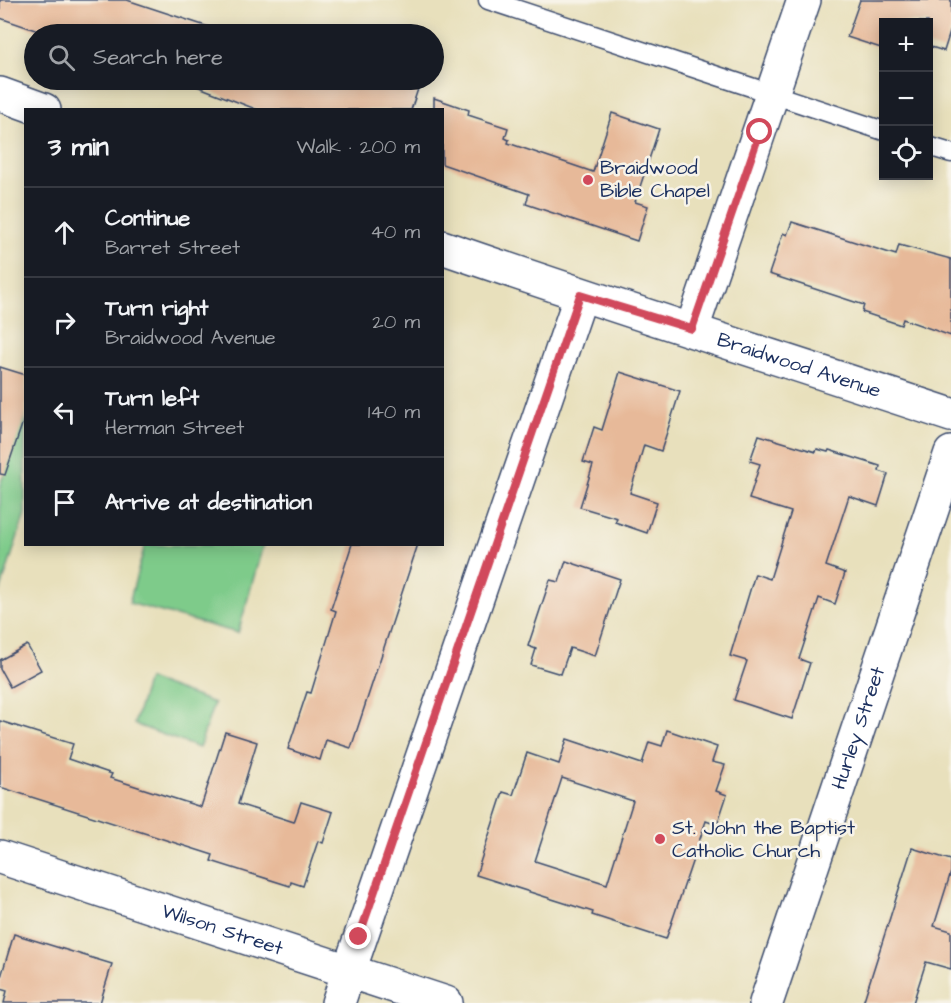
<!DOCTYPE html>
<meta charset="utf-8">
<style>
body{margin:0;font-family:"Architects Daughter",sans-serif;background:#20242c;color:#f1f3f6}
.controls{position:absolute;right:18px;top:18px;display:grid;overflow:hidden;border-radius:0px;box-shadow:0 3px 15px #0003}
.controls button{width:54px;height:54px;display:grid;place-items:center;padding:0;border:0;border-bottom:2px solid #363941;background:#171b24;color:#f1f3f6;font:30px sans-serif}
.stop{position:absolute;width:18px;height:18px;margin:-14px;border:4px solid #d1495b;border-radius:50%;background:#fff}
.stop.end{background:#d1495b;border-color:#fff;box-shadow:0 2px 6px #0008}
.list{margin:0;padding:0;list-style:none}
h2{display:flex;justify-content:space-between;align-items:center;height:78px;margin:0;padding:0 24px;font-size:26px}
h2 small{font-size:20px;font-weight:400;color:#9ea1a6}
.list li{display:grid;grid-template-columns:39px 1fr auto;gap:18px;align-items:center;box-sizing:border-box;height:90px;padding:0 24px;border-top:2px solid #363941}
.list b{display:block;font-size:22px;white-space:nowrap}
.list p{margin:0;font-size:20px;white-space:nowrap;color:#9ea1a6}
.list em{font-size:20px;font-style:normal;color:#9ea1a6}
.icon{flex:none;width:33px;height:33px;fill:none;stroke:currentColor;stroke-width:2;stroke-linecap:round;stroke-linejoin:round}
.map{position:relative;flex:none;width:951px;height:1003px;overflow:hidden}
.search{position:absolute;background:#171b24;box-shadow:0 3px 15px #0003;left:24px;top:24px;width:420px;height:66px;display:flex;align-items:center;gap:15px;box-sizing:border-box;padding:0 21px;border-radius:33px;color:#9ea1a6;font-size:22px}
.panel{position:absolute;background:#171b24;box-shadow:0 3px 15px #0003;left:24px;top:108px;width:420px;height:438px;border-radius:0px}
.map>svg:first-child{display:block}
.green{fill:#7ecb8a;stroke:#4c7d74;stroke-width:1.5}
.building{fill:#e7b999;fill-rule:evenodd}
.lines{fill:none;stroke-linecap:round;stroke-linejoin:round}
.lane-casing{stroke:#3a4a6c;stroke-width:21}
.street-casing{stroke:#3a4a6c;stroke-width:36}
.lane{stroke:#fff;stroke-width:18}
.street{stroke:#fff;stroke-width:33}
.route{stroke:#d1495b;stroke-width:8}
.poi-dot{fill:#d1495b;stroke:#f7f3e8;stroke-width:2}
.labels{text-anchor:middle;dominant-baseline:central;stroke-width:5;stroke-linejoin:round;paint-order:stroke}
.poi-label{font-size:20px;fill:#1b2f5e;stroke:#f7f3e8;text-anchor:start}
.street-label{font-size:20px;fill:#1b2f5e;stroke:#f7f3e8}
</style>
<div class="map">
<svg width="951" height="1003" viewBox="0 0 951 1003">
<rect width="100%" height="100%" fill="#f7f3e8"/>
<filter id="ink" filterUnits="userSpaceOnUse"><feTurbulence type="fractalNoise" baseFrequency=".0167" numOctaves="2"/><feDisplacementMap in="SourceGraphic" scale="12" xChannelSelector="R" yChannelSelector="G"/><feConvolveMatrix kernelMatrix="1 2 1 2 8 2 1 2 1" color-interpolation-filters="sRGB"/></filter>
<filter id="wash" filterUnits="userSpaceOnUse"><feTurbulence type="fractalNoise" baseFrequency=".008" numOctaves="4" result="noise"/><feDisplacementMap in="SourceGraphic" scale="24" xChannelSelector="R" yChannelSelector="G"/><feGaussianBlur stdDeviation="1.35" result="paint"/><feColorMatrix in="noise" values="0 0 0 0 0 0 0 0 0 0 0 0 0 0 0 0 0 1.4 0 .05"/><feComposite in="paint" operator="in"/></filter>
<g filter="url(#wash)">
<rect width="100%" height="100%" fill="#e8e0bc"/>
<g class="green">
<path d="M25 413V514L0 592V485Z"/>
<path d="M145 545H263L238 633 129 603Z"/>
<path d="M148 679 214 703 199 748 134 724Z"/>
</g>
<g id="blocks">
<g class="building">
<path d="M0 0H127L230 34 44 33 0 18Z"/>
<path d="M860 0H951V29L944 51 928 46V22H884V49L847 37Z"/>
<path d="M181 80H421L411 110H258Z"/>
<path d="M434 98 469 110 468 115 508 128 505 138 509 140 508 143 593 172 612 113 659 129 635 202 648 206 637 241 526 204 529 194 442 164V110H434Z"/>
<path d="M792 222 896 255 899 245 951 259V336L903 319 901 325 862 312 864 305 769 274 783 233 787 235Z"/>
<path d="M0 367 26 375V413L5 475 0 474Z"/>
<path d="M620 372 680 391 661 451 644 445 630 493 657 502 647 533 615 522 617 518 580 507 593 465 583 462 594 427 602 430Z"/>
<path d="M759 435 816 452 817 449 828 452 829 450 880 466 879 471 888 474 878 506 849 496 826 566 845 573 835 604 819 598 799 659 810 663 792 719 734 700 747 661 730 656 755 574 770 579 791 512 749 499 760 464 750 461Z"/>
<path d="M352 544H418L351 748 326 740 320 760 288 749 307 692 311 693 336 611 331 609Z"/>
<path d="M566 561 620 579 595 656 570 648 561 674 531 665 536 649 528 646 550 580 559 582Z"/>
<path d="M27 645 41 670 10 687 0 669V660Z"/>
<path d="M0 721 73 744 68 759 112 774 110 778 201 807 225 732 257 742 238 804 294 822 301 802 333 812 323 843 318 841 303 886 291 882 290 886 211 861 213 855 0 787Z"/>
<path d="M667 730 717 747 712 762 725 765 716 791 727 795 717 825 706 821 666 939 592 915 593 912 476 875 503 792 513 795 527 753 559 764 567 739 642 764 649 742 662 746ZM562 778 633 801 607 884 535 861Z"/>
<path d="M912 848 951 860V872L934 926 951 931V969L926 962 913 1003H863Z"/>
<path d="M14 934 112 964 100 1003H4L7 991 0 989V980Z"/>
</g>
</g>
</g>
<g filter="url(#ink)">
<use href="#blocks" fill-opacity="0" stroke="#3a4a6c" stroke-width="1.5"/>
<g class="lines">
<g class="lane-casing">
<g id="lane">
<path d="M488 0 884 131"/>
<path d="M928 146 951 153"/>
</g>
</g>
<g class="street-casing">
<g id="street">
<path d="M0 94 44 110"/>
<path id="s1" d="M442 247C611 306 782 359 951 415"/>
<path d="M692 329 804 0"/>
<path id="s2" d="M0 857 446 1003"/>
<path d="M338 1003 581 295"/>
<path id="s3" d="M766 1003 951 453"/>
</g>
</g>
<use href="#lane" class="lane"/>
<use href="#street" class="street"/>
</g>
</g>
<g class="lines" filter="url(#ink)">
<path class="route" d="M359 937 580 295 692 329 760 132"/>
</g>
<g class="poi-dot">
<circle cx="588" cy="180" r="6"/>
<circle cx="660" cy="839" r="6"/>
</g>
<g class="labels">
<g class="poi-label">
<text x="600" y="168">Braidwood<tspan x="600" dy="23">Bible Chapel</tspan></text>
<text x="672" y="828">St. John the Baptist<tspan x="672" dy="23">Catholic Church</tspan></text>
</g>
<g class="street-label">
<text stroke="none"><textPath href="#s1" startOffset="376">Braidwood Avenue</textPath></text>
<text stroke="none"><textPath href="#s3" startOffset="290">Hurley Street</textPath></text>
<text stroke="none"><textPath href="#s2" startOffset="234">Wilson Street</textPath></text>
</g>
</g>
</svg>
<div class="controls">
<button>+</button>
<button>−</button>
<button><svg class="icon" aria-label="locate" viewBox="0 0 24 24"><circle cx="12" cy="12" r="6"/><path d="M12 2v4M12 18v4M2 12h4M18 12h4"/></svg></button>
</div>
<div class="stop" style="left:760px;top:132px"></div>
<div class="stop end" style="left:359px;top:937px"></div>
<div class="search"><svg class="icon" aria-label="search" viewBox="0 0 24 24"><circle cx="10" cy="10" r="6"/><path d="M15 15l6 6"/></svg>Search here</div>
<section class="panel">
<h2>3 min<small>Walk · 200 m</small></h2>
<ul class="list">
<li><svg class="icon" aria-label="ahead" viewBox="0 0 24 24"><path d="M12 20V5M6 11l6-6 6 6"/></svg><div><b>Continue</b><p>Barret Street</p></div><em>40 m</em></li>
<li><svg class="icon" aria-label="right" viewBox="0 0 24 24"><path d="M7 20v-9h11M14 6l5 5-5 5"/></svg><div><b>Turn right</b><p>Braidwood Avenue</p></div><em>20 m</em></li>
<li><svg class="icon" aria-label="left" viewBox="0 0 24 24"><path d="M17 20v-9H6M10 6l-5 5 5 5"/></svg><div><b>Turn left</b><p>Herman Street</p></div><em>140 m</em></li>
<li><svg class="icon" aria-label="arrive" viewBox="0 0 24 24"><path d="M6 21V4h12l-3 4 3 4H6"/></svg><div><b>Arrive at destination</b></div></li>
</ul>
</section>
</div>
